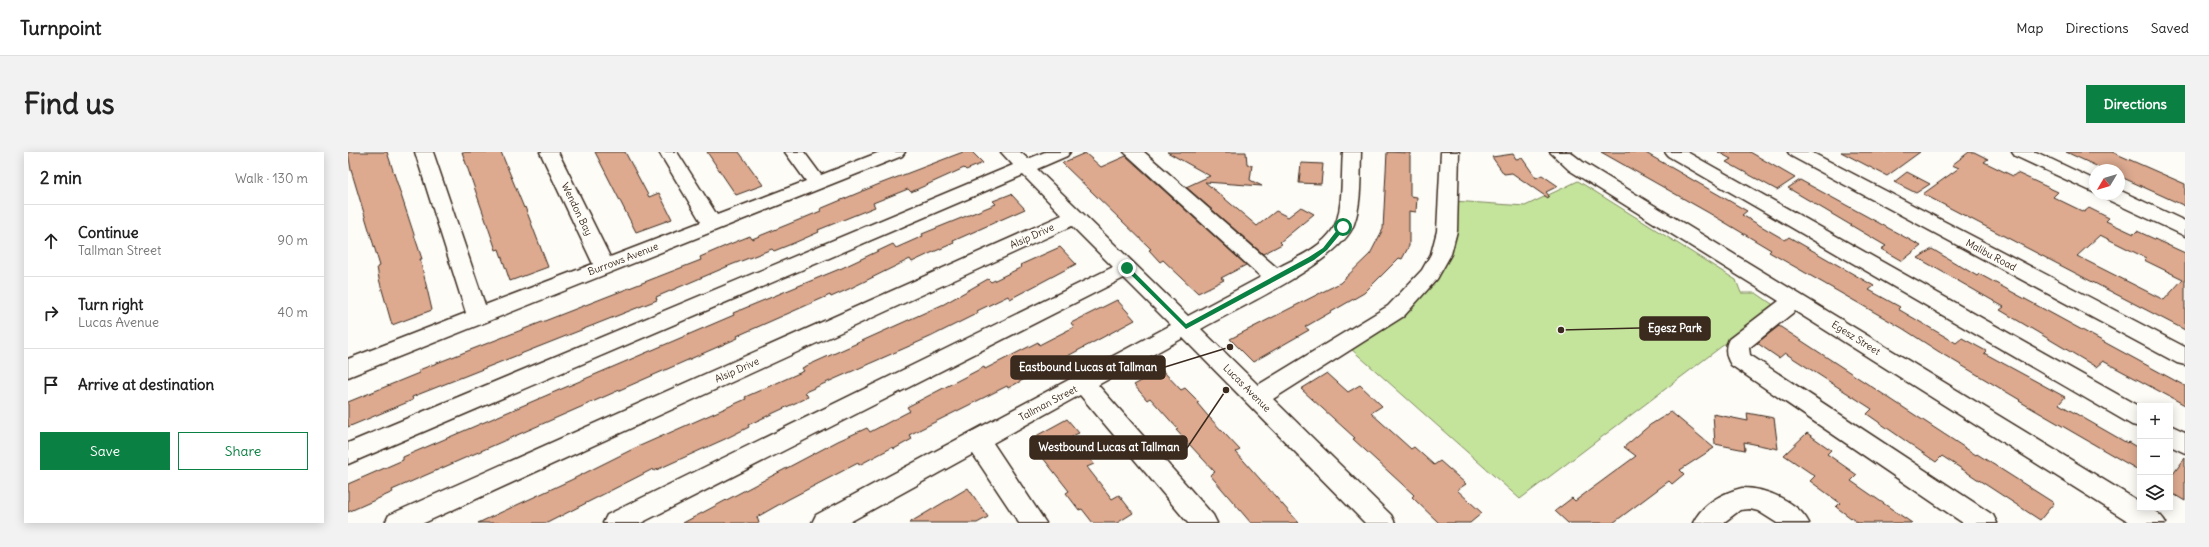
<!DOCTYPE html>
<meta charset="utf-8">
<style>
body{margin:0;font-family:Delius,sans-serif;background:#f2f2f2;color:#222}
.controls{position:absolute;right:12px;bottom:12px;display:grid;overflow:hidden;border-radius:0px;box-shadow:0 2px 10px #0003}
.controls button{width:36px;height:36px;display:grid;place-items:center;padding:0;border:0;border-bottom:1px solid #e0e0e0;background:#fff;color:#222;font:20px sans-serif}
.compass{position:absolute;left:1741px;top:12px;width:36px;height:36px;border-radius:50%;background:#fff;box-shadow:0 2px 10px #0003;rotate:232deg}
.stop{position:absolute;width:12px;height:12px;margin:-9px;border:3px solid #0b8043;border-radius:50%;background:#fff}
.stop.end{background:#0b8043;border-color:#fff;box-shadow:0 1px 4px #0008}
.list{margin:0;padding:0;list-style:none}
h2{display:flex;justify-content:space-between;align-items:center;height:52px;margin:0;padding:0 16px;font-size:17px}
h2 small{font-size:13px;font-weight:400;color:#767676}
.list li{display:grid;grid-template-columns:26px 1fr auto;gap:12px;align-items:center;box-sizing:border-box;height:72px;padding:0 16px;border-top:1px solid #e0e0e0}
.list b{display:block;font-size:15px;white-space:nowrap}
.list p{margin:0;font-size:13px;white-space:nowrap;color:#767676}
.list em{font-size:13px;font-style:normal;color:#767676}
.actions{display:flex;gap:8px;padding:12px 16px}
.actions a{flex:1;padding:9px 0;border:1px solid #0b8043;border-radius:0px;text-align:center;font-size:14px;color:#0b8043}
.actions .main{background:#0b8043;color:#fff}
.icon{flex:none;width:22px;height:22px;fill:none;stroke:currentColor;stroke-width:2;stroke-linecap:round;stroke-linejoin:round}
.map{position:relative;flex:none;width:1837px;height:371px;overflow:hidden;border-radius:0px}
header{display:flex;align-items:center;gap:24px;box-sizing:border-box;height:56px;padding:0 20px;background:#fff;border-bottom:1px solid #e0e0e0}
header strong{font-size:19px}
nav{display:flex;gap:22px;margin-inline-start:auto;font-size:14px}
.intro{display:flex;align-items:center;justify-content:space-between;box-sizing:border-box;height:96px;padding:0 24px}
h1{margin:0;font-size:28px}
.button{padding:10px 18px;border-radius:0px;background:#0b8043;color:#fff;font-size:14px;font-weight:700}
main{display:flex;gap:24px;padding:0 24px}
aside{flex:1;background:#fff;border-radius:0px;box-shadow:0 2px 10px #0003}
.map>svg:first-child{display:block}
.green{fill:#c4e49c;stroke:#80875d}
.building{fill:#ddaa90;stroke:#3b2a1e;fill-rule:evenodd}
.lines{fill:none;stroke-linecap:round;stroke-linejoin:round}
.minor-casing{stroke:#3b2a1e;stroke-width:3}
.minor{fill:#fdfcf7;fill-rule:evenodd}
.route{fill:#0b8043}
.labels{text-anchor:middle;dominant-baseline:central;stroke-width:4;stroke-linejoin:round;paint-order:stroke}
.street-label{font-size:10px;fill:#3b2a1e;stroke:#fdfcf7}
.leader{fill:none;stroke:#3b2a1e;stroke-width:1.5}
.callout-dot{fill:#3b2a1e;stroke:#fdfcf7;stroke-width:1.5}
.callout{fill:#3b2a1e;stroke:#3b2a1e;stroke-width:1.5}
.callout-label{font-size:11px;text-anchor:middle;font-weight:bold;fill:#fff}
</style>
<header>
<strong>Turnpoint</strong>
<nav><a>Map</a><a>Directions</a><a>Saved</a></nav>
</header>
<div class="intro"><h1>Find us</h1><a class="button">Directions</a></div>
<main>
<aside>
<h2>2 min<small>Walk · 130 m</small></h2>
<ul class="list">
<li><svg class="icon" aria-label="ahead" viewBox="0 0 24 24"><path d="M12 20V5M6 11l6-6 6 6"/></svg><div><b>Continue</b><p>Tallman Street</p></div><em>90 m</em></li>
<li><svg class="icon" aria-label="right" viewBox="0 0 24 24"><path d="M7 20v-9h11M14 6l5 5-5 5"/></svg><div><b>Turn right</b><p>Lucas Avenue</p></div><em>40 m</em></li>
<li><svg class="icon" aria-label="arrive" viewBox="0 0 24 24"><path d="M6 21V4h12l-3 4 3 4H6"/></svg><div><b>Arrive at destination</b></div></li>
</ul>
<div class="actions"><a class="main">Save</a><a>Share</a></div>
</aside>
<div class="map">
<svg width="1837" height="371" viewBox="0 0 1837 371">
<rect width="100%" height="100%" fill="#fdfcf7"/>
<filter id="ink" filterUnits="userSpaceOnUse"><feTurbulence type="fractalNoise" baseFrequency=".025" numOctaves="2"/><feDisplacementMap in="SourceGraphic" scale="8" xChannelSelector="R" yChannelSelector="G"/><feConvolveMatrix kernelMatrix="1 2 1 2 8 2 1 2 1" color-interpolation-filters="sRGB"/></filter>
<g filter="url(#ink)">
<path class="green" d="M1230 29 1388 128 1393 141H1408L1427 154 1172 347 1002 196 1059 160 1081 136 1097 114 1103 92 1105 49 1177 54Z"/>
<g class="building">
<path d="M0 0H39L74 107H72L84 158 44 173 31 127 29 115 32 114 3 18Z"/>
<path d="M114 0H153L176 56 177 55 200 115 162 129 151 97 148 98Z"/>
<path d="M247 0H277L301 45 311 41 324 67 288 80Z"/>
<path d="M359 0H391L415 33 388 43Z"/>
<path d="M615 0H624L635 11 618 18 616 16 563 40 560 37 525 51 527 55 470 78 471 80 446 91 426 99 424 97 383 113 308 145 309 148 64 245 65 248 0 275V250L71 221V218L353 108 352 105 382 92 402 84 404 87 473 59 472 57 529 33Z"/>
<path d="M819 0H898L899 12 904 13 902 28 914 34 857 30 909 74 928 59 940 65 953 55 966 62 932 90 934 92 915 102 838 35 862 24Z"/>
<path d="M1039 0 1062 1V44L1069 45 1068 60 1061 59V94L1054 107 1051 106 1016 141 957 175 961 178 905 210 882 187 992 131 1022 102 1035 77Z"/>
<path d="M1253 0H1296L1399 59 1394 63 1437 88 1441 85 1526 134 1521 138 1552 155 1550 157 1608 191 1614 186 1638 199 1636 201 1717 245 1711 252 1779 291 1780 290 1792 297V319L1671 249 1672 248 1596 203 1554 176 1421 100 1423 98 1361 61Z"/>
<path d="M1370 0H1402L1447 26 1429 38 1378 10 1383 7Z"/>
<path d="M1493 0H1572L1539 24Z"/>
<path d="M1621 0H1626L1640 7 1636 10 1665 24 1669 21 1710 40 1705 45 1736 60 1741 56 1761 66 1758 69 1786 82 1789 79 1837 101V178L1575 42 1611 16 1604 13ZM1752 83 1798 106 1796 108 1835 127 1816 148 1729 104Z"/>
<path d="M1718 0H1764L1837 32V54L1771 24V18H1757Z"/>
<path d="M737 1 753 15 778 4 898 113 873 126 876 128 850 141 815 108 812 110 801 98 803 97 714 11Z"/>
<path d="M1165 2 1168 7 1174 6 1188 26 1194 23 1210 34 1198 40 1201 44 1200 46 1164 21 1156 22 1144 5Z"/>
<path d="M953 11 975 12 973 32 951 31Z"/>
<path d="M1559 20 1582 32 1568 41 1546 30Z"/>
<path d="M1452 28 1520 65 1573 94 1554 109 1533 97 1538 94 1440 36Z"/>
<path d="M663 42 677 57 605 89 606 91 583 101 564 110 562 107 503 136 483 145 482 143 389 184 390 186 44 338 45 340 0 360V332L55 308V305L386 163 385 161 494 116 545 92 548 96 575 84 574 82 648 52 645 49Z"/>
<path d="M712 95 728 112 662 147 660 144 629 159 630 161 582 185 457 240 460 245 400 273 401 275 377 287 306 319 305 317 199 371H130L223 328 285 297 398 247 397 245 456 219 454 216 596 152 640 127 643 130 674 115 672 113Z"/>
<path d="M1584 97 1629 124 1631 122 1837 234V253L1755 209 1748 215 1652 158 1656 155 1570 106Z"/>
<path d="M769 148 787 168 660 236 659 234 561 283 564 287 546 297 545 295 511 313 510 311 439 348 409 365 411 371H335L490 289 519 276 522 280 562 259 559 255 636 215 637 217 690 190 691 193 726 175 723 171Z"/>
<path d="M1431 174 1628 303 1629 302 1706 351 1692 368 1594 304 1588 310 1519 262 1524 257 1437 201 1431 206 1409 191Z"/>
<path d="M814 218 833 238 837 236 851 250 849 251 860 264 892 298 888 300 951 371H903L862 323 867 320 828 278 830 277 802 246 799 248 786 233Z"/>
<path d="M979 221 1000 240 1012 233 1034 254 1023 261 1063 297 1066 295 1086 313 1092 309 1118 332 1109 338 1134 361 1122 371H1091L1064 345 1066 343 1005 287 1007 286 953 237Z"/>
<path d="M1323 260 1366 296 1332 318 1336 322 1324 332 1321 329 1265 371H1220L1207 359 1224 346 1227 349 1288 304 1276 295 1302 273Z"/>
<path d="M1399 261 1426 266 1430 297 1396 290 1397 298 1367 292 1365 262 1400 269Z"/>
<path d="M719 267 731 281 724 284 746 312 739 315 764 347 771 343 785 361 769 371H745L734 357 731 358 718 341 721 339 684 292 691 288 688 284Z"/>
<path d="M1459 281 1483 298 1479 302 1509 323 1503 329 1564 371H1510L1488 355 1492 351 1462 329 1467 324 1436 303Z"/>
<path d="M1837 306V349L1822 340V326Z"/>
<path d="M620 336 640 365 629 371H561Z"/>
</g>
<g class="lines">
<g class="minor-casing">
<g id="minor">
<path d="M67 0H85L137 153 245 112 192 0H210L262 105 353 70 311 0H329L369 63 458 29 437 0H456L473 23 532 0H557L554 4 0 225V207L118 161Z"/>
<path d="M653 0H672L680 7 697 0H722L719 4 689 17 840 164 913 125 776 0H796L929 116C948 106 973 96 985 77 996 59 993 21 995 0H1013C1012 24 1014 50 1006 72 993 110 889 156 853 177L910 233 1040 154 1074 118 1083 102 1089 79 1093 0H1111L1109 79 1103 102 1089 127 1056 164 925 247 1043 363 1047 371H1017L835 186 750 233 865 363 869 371H840L732 243 645 291 698 371H671L625 302 500 371H464L468 363 823 173 776 126 293 371H255L259 363 765 115 724 74 76 371H37L41 363 714 63 675 23 0 312V291L665 13Z"/>
<path d="M1202 0H1222L1235 10 1792 350V356C1804 356 1812 360 1818 371H1783L1447 159 1401 196 1402 203 1645 363 1649 371H1615L1383 213C1378 205 1376 196 1381 187L1431 149 1221 18Z"/>
<path d="M1317 0H1339L1792 255V275L1784 273 1320 4Z"/>
<path d="M1440 0H1463L1837 195V213L1829 211 1443 4Z"/>
<path d="M1664 0H1688L1747 28V41L1667 4Z"/>
<path d="M1771 38 1837 69V84L1756 46 1753 42H1771Z"/>
<path d="M1822 273 1837 280V301L1822 294Z"/>
<path d="M1394 336C1417 336 1450 349 1461 371H1429L1410 359 1402 357 1392 358 1375 371H1345C1354 352 1374 341 1394 336Z"/>
</g>
</g>
<use href="#minor" class="minor"/>
</g>
</g>
<path class="route" d="M993 73 998 75 979 98 966 108 838 177 776 116 781 115 838 172 961 105 975 96Z"/>
<g class="labels">
<g class="street-label">
<text transform="translate(229 57) rotate(64)">Wendon Bay</text>
<text transform="translate(684 84) rotate(-24)">Alsip Drive</text>
<text transform="translate(1643 103) rotate(28)">Malibu Road</text>
<text transform="translate(275 107) rotate(-21)">Burrows Avenue</text>
<text transform="translate(1508 186) rotate(32)">Egesz Street</text>
<text transform="translate(389 218) rotate(-24)">Alsip Drive</text>
<text transform="translate(899 236) rotate(45)">Lucas Avenue</text>
<text transform="translate(700 251) rotate(-28)">Tallman Street</text>
</g>
</g>
<path class="leader" d="M1213 178L1292 176M882 195L817 215M878 238L839 296"/>
<g class="callout-dot">
<circle cx="1213" cy="178" r="4"/>
<circle cx="882" cy="195" r="4"/>
<circle cx="878" cy="238" r="4"/>
</g>
<g class="callout">
<rect x="1292" y="165" width="70" height="23" rx="4"/>
<rect x="663" y="204" width="154" height="23" rx="4"/>
<rect x="682" y="284" width="157" height="23" rx="4"/>
</g>
<g class="callout-label">
<text x="1327" y="180">Egesz Park</text>
<text x="740" y="219">Eastbound Lucas at Tallman</text>
<text x="761" y="299">Westbound Lucas at Tallman</text>
</g>
</svg>
<div class="controls">
<button>+</button>
<button>−</button>
<button><svg class="icon" aria-label="layers" viewBox="0 0 24 24"><path d="M12 4l9 5-9 5-9-5zM3 14l9 5 9-5"/></svg></button>
</div>
<svg class="compass" viewBox="-18 -18 36 36"><path d="M0-13l5 13h-10z" fill="#e53935"/><path d="M0 13l5-13h-10z" fill="#767676"/></svg>
<div class="stop" style="left:995px;top:75px"></div>
<div class="stop end" style="left:779px;top:116px"></div>
</div>
</main>
